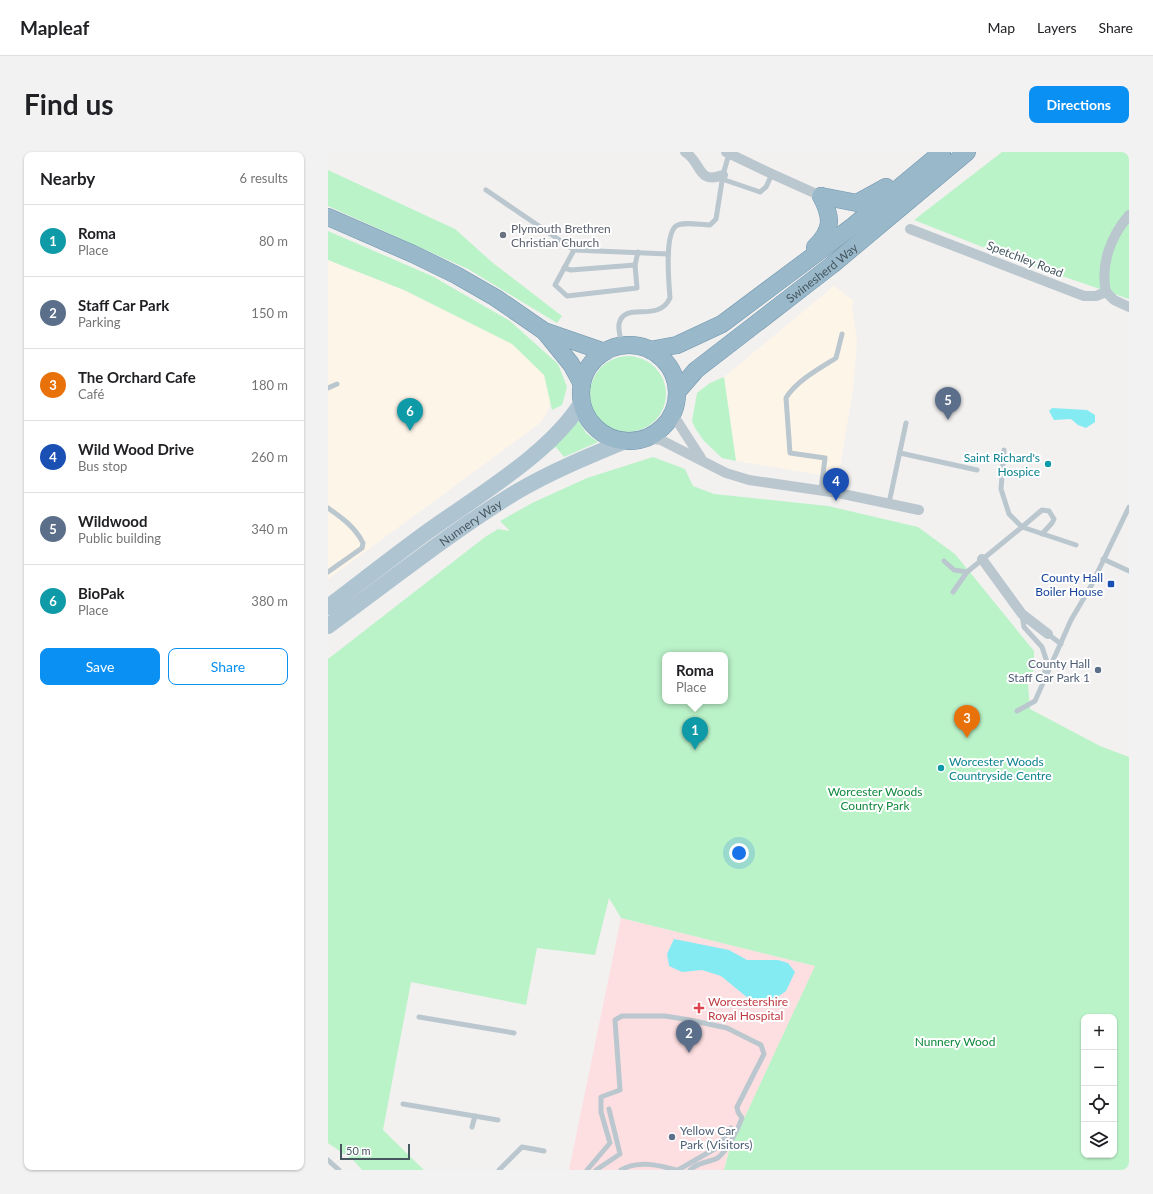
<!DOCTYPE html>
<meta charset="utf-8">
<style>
body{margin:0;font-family:Lato,sans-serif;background:#f2f2f2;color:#202124}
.controls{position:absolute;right:12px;bottom:12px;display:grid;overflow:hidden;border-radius:8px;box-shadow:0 1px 3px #0004}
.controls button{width:36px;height:36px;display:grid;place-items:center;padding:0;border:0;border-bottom:1px solid #e0e0e0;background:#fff;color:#202124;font:20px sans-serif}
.scale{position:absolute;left:12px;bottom:10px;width:70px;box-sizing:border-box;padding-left:4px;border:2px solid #46575f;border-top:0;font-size:11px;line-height:14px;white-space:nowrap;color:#46575f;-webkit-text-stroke:3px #fff;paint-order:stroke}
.you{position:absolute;left:411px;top:701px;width:14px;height:14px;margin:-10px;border:3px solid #fff;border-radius:50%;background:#1a73e8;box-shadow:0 0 0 6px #1a73e833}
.badge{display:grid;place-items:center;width:26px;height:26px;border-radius:50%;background:#0a8ff2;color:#fff;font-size:13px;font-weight:700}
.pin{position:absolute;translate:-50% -33px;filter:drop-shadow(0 1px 2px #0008)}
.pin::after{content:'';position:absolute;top:21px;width:14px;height:12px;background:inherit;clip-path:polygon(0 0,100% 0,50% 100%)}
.popup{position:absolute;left:334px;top:500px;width:66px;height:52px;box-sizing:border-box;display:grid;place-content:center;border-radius:8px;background:#fff;filter:drop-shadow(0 1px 3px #0005);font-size:13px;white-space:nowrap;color:#757577}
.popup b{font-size:15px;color:#202124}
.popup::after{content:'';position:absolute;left:50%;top:100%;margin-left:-8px;border:8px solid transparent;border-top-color:#fff}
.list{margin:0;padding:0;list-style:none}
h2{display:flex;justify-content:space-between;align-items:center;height:52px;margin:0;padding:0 16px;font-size:17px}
h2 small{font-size:13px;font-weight:400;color:#757577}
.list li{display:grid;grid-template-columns:26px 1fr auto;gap:12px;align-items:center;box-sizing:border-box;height:72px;padding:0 16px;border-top:1px solid #e0e0e0}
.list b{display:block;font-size:15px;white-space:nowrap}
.list p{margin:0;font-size:13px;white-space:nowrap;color:#757577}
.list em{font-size:13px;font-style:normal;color:#757577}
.actions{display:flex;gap:8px;padding:12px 16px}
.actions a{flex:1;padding:9px 0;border:1px solid #0a8ff2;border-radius:8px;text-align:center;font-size:14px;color:#0a8ff2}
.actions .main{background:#0a8ff2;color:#fff}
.icon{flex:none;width:22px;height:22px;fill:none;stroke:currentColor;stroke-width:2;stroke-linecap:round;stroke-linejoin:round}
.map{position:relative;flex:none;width:801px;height:1018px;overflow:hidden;border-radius:8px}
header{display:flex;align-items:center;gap:24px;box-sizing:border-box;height:56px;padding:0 20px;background:#fff;border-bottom:1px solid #e0e0e0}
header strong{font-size:19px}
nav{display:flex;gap:22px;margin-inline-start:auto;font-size:14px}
.intro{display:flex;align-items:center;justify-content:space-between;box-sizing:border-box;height:96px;padding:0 24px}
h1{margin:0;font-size:28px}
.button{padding:10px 18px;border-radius:8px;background:#0a8ff2;color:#fff;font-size:14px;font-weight:700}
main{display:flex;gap:24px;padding:0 24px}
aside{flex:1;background:#fff;border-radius:8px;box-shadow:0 1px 3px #0004}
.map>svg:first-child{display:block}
.commercial{fill:#fef5e9}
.medical{fill:#fddfe1}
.green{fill:#bbf3c9;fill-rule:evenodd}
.water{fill:#85ebf3}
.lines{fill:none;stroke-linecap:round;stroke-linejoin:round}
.trunk-casing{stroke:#6f96ae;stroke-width:18}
.service{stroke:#bac7ce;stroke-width:5}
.minor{stroke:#bac7ce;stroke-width:10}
.primary{stroke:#aec4d1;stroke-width:16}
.trunk{stroke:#99b8ca;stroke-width:17}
.worship-dot{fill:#6b7280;stroke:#fff;stroke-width:1.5}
.culture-dot{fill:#0f9aa8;stroke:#fff;stroke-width:1.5}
.transit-dot{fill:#1a4fb4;stroke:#fff;stroke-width:1.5}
.service-dot{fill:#5c6f8a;stroke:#fff;stroke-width:1.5}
.health-dot{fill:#e0444e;stroke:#fff;stroke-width:1.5}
.labels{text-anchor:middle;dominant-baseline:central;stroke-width:4;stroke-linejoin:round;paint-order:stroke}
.worship-label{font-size:12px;fill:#5b616d;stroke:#fff;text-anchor:start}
.street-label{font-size:12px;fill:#46575f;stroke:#fff}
.culture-label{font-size:12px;fill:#0d838f;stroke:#fff;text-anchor:end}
.transit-label{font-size:12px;fill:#164399;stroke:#fff;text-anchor:end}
.service-label{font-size:12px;fill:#4e5e75;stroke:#fff;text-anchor:end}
.park-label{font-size:12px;fill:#0f883c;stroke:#fff}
.health-label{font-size:12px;fill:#be3a42;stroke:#fff;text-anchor:start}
</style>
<header>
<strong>Mapleaf</strong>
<nav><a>Map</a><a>Layers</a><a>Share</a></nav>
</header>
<div class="intro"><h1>Find us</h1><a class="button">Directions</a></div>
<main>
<aside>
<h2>Nearby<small>6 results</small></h2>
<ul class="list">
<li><span class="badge" style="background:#0f9aa8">1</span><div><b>Roma</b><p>Place</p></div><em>80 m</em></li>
<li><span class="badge" style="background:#5c6f8a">2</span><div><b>Staff Car Park</b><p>Parking</p></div><em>150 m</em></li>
<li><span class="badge" style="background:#e8710a">3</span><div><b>The Orchard Cafe</b><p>Café</p></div><em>180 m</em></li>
<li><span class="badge" style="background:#1a4fb4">4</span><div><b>Wild Wood Drive</b><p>Bus stop</p></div><em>260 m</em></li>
<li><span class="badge" style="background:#5c6f8a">5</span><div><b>Wildwood</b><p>Public building</p></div><em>340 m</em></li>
<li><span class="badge" style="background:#0f9aa8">6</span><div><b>BioPak</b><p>Place</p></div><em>380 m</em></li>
</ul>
<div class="actions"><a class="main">Save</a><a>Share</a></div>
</aside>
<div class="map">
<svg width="801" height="1018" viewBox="0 0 801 1018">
<rect width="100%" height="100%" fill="#f3f0f0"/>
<g class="commercial">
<path d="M0 108 76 138 174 184 207 208 223 232 224 245 219 261 211 272 0 427Z"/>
<path d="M506 134 526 149 524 153 529 189 525 237 510 326 408 309 396 225Z"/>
</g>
<path class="medical" d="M293 766 488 814 401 999 396 1018H241Z"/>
<g class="green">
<path d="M674 0H801V147L690 109 586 68Z"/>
<path d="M0 18 127 77 165 111 234 164 229 171 140 117 0 54Z"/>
<path d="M0 79 104 124 182 169 230 212 239 235 234 253 224 258 216 223 184 192 76 138 0 108Z"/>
<circle cx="300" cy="242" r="38"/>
<path d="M396 225 408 309 394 306 376 289 367 276 364 269 369 241 382 231Z"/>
<path d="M251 269 258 281 270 290 236 305 228 295 222 299 219 297Z"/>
<path d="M325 305 357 317 365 334 386 342 500 354 590 375 627 402 706 499V517L700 532 702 557 772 594 801 605V1018H396L401 999 487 814 293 766 281 746 267 803 209 796 198 853 83 830 55 978 96 1018H34L26 1009 0 991V507L157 385 170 377 182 379 172 369 204 351 259 326ZM337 503H397V549H337ZM756 865H786V1003H756Z"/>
</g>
<g class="water">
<path d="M724 256 759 258 767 263V270L758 276 750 273 743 267 726 268 721 259Z"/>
<path d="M346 787 401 798 419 808H450L460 811 467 820 458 839 438 853 421 847 393 824 374 818 354 820 341 814 339 802Z"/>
</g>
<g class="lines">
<g class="trunk-casing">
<g id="trunk">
<path d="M493 44 529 51 558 35"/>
<path d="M0 65 85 102 128 123 168 146 216 179 277 200"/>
<path d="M487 95C505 78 504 65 493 44"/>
<path d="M217 180 243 212 254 232"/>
<circle cx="301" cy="241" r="48"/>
<path d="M322 198 349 193 394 172 525 74 614 0"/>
<path id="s2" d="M349 240 368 218 504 113 639 0"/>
</g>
</g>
<g class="service">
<path d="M394 27 432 40 438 35 444 22"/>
<path d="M158 38 246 98 340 102"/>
<path d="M246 98 227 133 239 144 309 136 307 113 310 100"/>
<path d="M236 116 243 118 307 113"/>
<path d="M294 194C293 187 290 178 291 172 296 148 330 172 342 146 341 132 336 83 348 74 355 69 373 73 382 73L388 67 395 23 400 5"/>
<path d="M0 236 9 232"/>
<path d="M676 298 673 337 681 362 694 375 714 358 721 359 726 367 724 371 714 382"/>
<path d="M572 301 649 318"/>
<path d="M493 338 497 306 462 301 458 246C468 229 492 216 508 206L514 182"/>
<path d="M561 351 578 271"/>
<path d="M0 356C14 366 27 375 35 391L34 396 0 420"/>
<path d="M775 407 801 419"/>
<path d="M616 409 626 418 639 420"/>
<path d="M625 440 639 420 694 375 748 393"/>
<path d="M694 463 696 475 714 495 719 510 715 527"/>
<path d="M720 482 733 492"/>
<path d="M689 559 707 549 743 468 763 434 801 355"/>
<path d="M91 865 186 881"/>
<path d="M75 952 170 968"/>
<path d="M144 975 147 964"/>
<path d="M0 1008 11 1018"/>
<path d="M171 1018 194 995 216 999"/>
<path d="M259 1018 282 991 273 960V945L292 938 287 868 294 864H337L362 868 399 876 433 893 436 902 409 955 410 960 414 966C410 977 400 997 391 1005 383 1011 373 1008 362 1018"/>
<path d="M268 1018 292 1002 281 957"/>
<path d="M293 1018C310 1008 331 1013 348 1018"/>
<path d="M350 1018 390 995 403 976"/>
</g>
<g class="minor">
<path d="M357 0C374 10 369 33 395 23"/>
<path d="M398 0 444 22 493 44"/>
<path d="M582 77 756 144H768L778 140 786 148 801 155"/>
<path d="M778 140C772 112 783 84 801 63"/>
<path d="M344 261 373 306"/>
<path d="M318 286 333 288 398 321 421 328 510 341 591 358"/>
<path d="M654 407 694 462 720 482"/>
</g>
<g class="primary">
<path d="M0 455C33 430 66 404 99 380 149 344 222 302 254 250"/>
<path id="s1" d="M0 474C62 429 124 379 190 339 224 319 261 304 297 289"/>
</g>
<use href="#trunk" class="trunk"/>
</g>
<circle class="worship-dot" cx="175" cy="83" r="4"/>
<g class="culture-dot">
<circle cx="720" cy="312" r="4"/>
<circle cx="613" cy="616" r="4"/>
</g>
<rect class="transit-dot" x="779" y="428" width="8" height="8" rx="2"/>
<g class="service-dot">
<circle cx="770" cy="518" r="4"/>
<circle cx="344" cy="985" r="4"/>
</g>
<path class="health-dot" d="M369 850h4v4h4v4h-4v4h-4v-4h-4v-4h4z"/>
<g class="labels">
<g class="worship-label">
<text x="183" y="76">Plymouth Brethren<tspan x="183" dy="14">Christian Church</tspan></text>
</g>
<g class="street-label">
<text transform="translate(697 107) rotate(21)">Spetchley Road</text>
<text stroke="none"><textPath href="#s2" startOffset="188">Swinesherd Way</textPath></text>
<text stroke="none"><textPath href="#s1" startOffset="176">Nunnery Way</textPath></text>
</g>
<g class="culture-label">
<text x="712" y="305">Saint Richard's<tspan x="712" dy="14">Hospice</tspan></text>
<text x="621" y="609" text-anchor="start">Worcester Woods<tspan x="621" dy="14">Countryside Centre</tspan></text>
</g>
<g class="transit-label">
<text x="775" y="425">County Hall<tspan x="775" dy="14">Boiler House</tspan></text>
</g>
<g class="service-label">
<text x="762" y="511">County Hall<tspan x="762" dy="14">Staff Car Park 1</tspan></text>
<text x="352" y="978" text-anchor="start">Yellow Car<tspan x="352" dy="14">Park (Visitors)</tspan></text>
</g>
<g class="park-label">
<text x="547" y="639">Worcester Woods<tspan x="547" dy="14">Country Park</tspan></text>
<text x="627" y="889">Nunnery Wood</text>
</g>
<g class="health-label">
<text x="380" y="849">Worcestershire<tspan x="380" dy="14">Royal Hospital</tspan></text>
</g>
</g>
</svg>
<div class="controls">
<button>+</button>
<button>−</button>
<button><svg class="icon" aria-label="locate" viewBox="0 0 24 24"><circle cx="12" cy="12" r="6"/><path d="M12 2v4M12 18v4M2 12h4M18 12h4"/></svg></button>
<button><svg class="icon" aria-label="layers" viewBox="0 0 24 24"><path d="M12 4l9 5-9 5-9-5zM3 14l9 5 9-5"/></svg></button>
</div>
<div class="scale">50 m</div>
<div class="you"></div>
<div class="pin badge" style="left:367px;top:598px;background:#0f9aa8">1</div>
<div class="popup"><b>Roma</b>Place</div>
<div class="pin badge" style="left:361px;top:901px;background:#5c6f8a">2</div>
<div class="pin badge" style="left:639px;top:586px;background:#e8710a">3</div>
<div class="pin badge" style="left:508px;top:349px;background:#1a4fb4">4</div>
<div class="pin badge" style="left:620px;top:268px;background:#5c6f8a">5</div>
<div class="pin badge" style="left:82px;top:279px;background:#0f9aa8">6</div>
</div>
</main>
